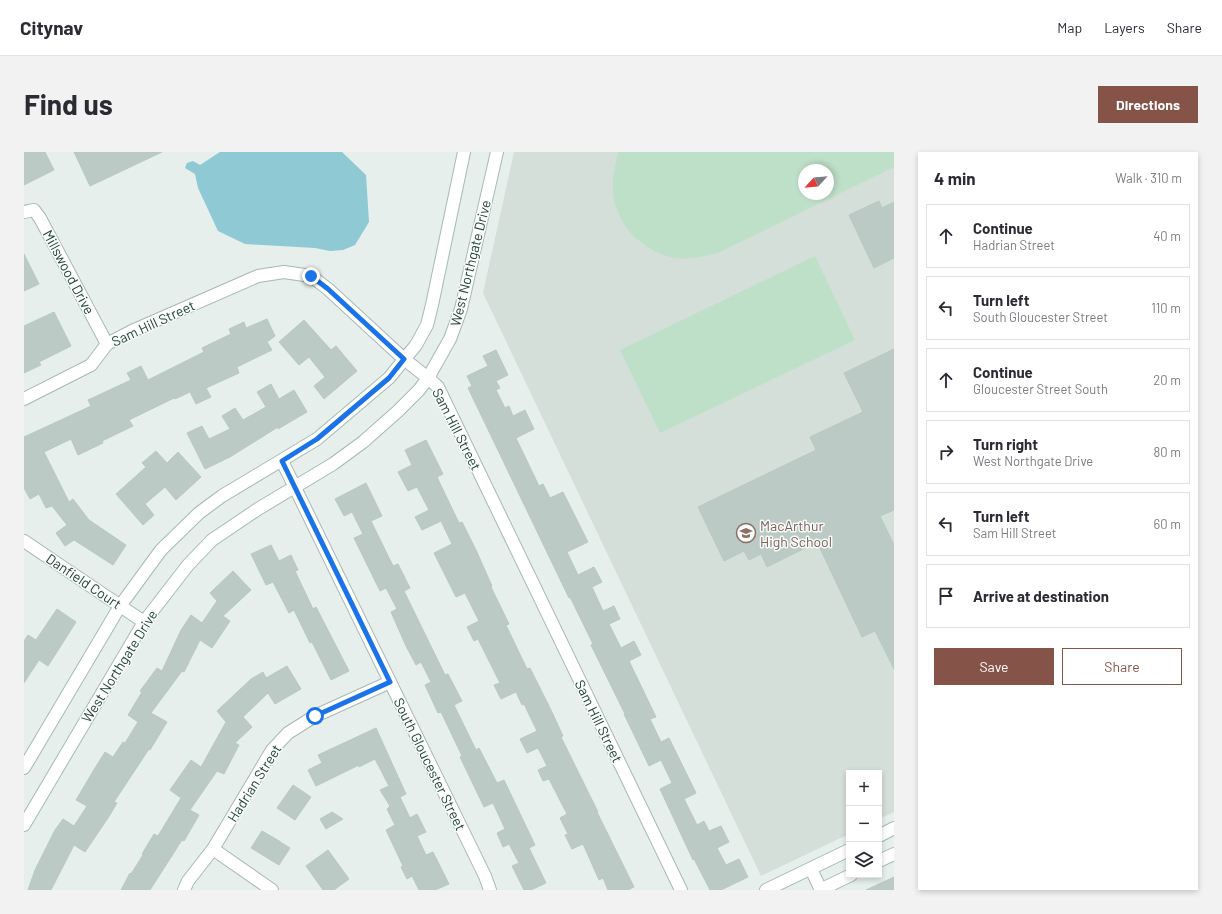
<!DOCTYPE html>
<meta charset="utf-8">
<style>
body{margin:0;font-family:Barlow,sans-serif;background:#f2f2f3;color:#2b2b33}
.controls{position:absolute;right:12px;bottom:12px;display:grid;overflow:hidden;border-radius:0px;box-shadow:0 2px 6px #0003}
.controls button{width:36px;height:36px;display:grid;place-items:center;padding:0;border:0;border-bottom:1px solid #e1e1e2;background:#fff;color:#2b2b33;font:20px sans-serif}
.compass{position:absolute;left:774px;top:12px;width:36px;height:36px;border-radius:50%;background:#fff;box-shadow:0 2px 6px #0003;rotate:244deg}
.stop{position:absolute;width:12px;height:12px;margin:-9px;border:3px solid #1a73e8;border-radius:50%;background:#fff}
.stop.end{background:#1a73e8;border-color:#fff;box-shadow:0 1px 4px #0008}
.list{margin:0;padding:0;list-style:none}
h2{display:flex;justify-content:space-between;align-items:center;height:52px;margin:0;padding:0 16px;font-size:17px}
h2 small{font-size:13px;font-weight:400;color:#7c7c81}
.list li{display:grid;grid-template-columns:26px 1fr auto;gap:12px;align-items:center;box-sizing:border-box;height:64px;margin:0 8px 8px;padding:0 8px;border:1px solid #e1e1e2;border-radius:0px}
.list b{display:block;font-size:15px;white-space:nowrap}
.list p{margin:0;font-size:13px;white-space:nowrap;color:#7c7c81}
.list em{font-size:13px;font-style:normal;color:#7c7c81}
.actions{display:flex;gap:8px;padding:12px 16px}
.actions a{flex:1;padding:9px 0;border:1px solid #855347;border-radius:0px;text-align:center;font-size:14px;color:#855347}
.actions .main{background:#855347;color:#fff}
.icon{flex:none;width:22px;height:22px;fill:none;stroke:currentColor;stroke-width:2;stroke-linecap:round;stroke-linejoin:round}
.map{position:relative;flex:none;width:870px;height:738px;overflow:hidden;border-radius:0px}
header{display:flex;align-items:center;gap:24px;box-sizing:border-box;height:56px;padding:0 20px;background:#fff;border-bottom:1px solid #e1e1e2}
header strong{font-size:19px}
nav{display:flex;gap:22px;margin-inline-start:auto;font-size:14px}
.intro{display:flex;align-items:center;justify-content:space-between;box-sizing:border-box;height:96px;padding:0 24px}
h1{margin:0;font-size:28px}
.button{padding:10px 18px;border-radius:0px;background:#855347;color:#fff;font-size:14px;font-weight:700}
main{display:flex;gap:24px;padding:0 24px}
aside{flex:1;background:#fff;border-radius:0px;box-shadow:0 2px 6px #0003}
.map>svg:first-child{display:block}
.built{fill:#d4dfda;fill-rule:evenodd}
.green{fill:#bfe0c8;fill-rule:evenodd}
.water{fill:#8ec9d4}
.building{fill:#bbcac4;stroke:#b8c9c2}
.lines{fill:none;stroke-linecap:round;stroke-linejoin:round}
.minor-casing{stroke:#a8b8b2;stroke-width:14}
.secondary-casing{stroke:#a4bbb3;stroke-width:14}
.minor{stroke:#fff;stroke-width:12}
.secondary{stroke:#fff;stroke-width:12}
.route{stroke:#1a73e8;stroke-width:5}
.labels{text-anchor:middle;dominant-baseline:central;stroke-width:3;stroke-linejoin:round;paint-order:stroke}
.street-label{font-size:14px;fill:#24423a;stroke:#f7fbf9}
.education-label{font-size:14px;fill:#785e54;stroke:#f7fbf9;text-anchor:start}
</style>
<header>
<strong>Citynav</strong>
<nav><a>Map</a><a>Layers</a><a>Share</a></nav>
</header>
<div class="intro"><h1>Find us</h1><a class="button">Directions</a></div>
<main>
<div class="map">
<svg width="870" height="738" viewBox="0 0 870 738">
<rect width="100%" height="100%" fill="#e6efeb"/>
<path class="built" d="M490 0H870V660L855 667V621H825V682L737 724 459 141ZM780 18H804V42H780Z"/>
<g class="green">
<path d="M595 0H870V15L694 101C677 105 659 110 642 104 604 91 581 54 591 15 592 10 592 4 595 0ZM780 18H804V42H780Z"/>
<path d="M791 104 831 188 636 281 596 198Z"/>
</g>
<path class="water" d="M196 0H318L342 23 345 70 331 93 319 98 306 99 291 96 221 92 194 79 174 36 171 22 161 16 163 11 169 9 176 13Z"/>
<g class="building">
<path d="M0 0H21L30 18 0 33Z"/>
<path d="M50 0H138L66 34Z"/>
<path d="M855 49 858 56 870 50V106L850 116 825 63Z"/>
<path d="M0 102 15 132 0 139Z"/>
<path d="M30 160 47 194 15 210 17 213 0 221V174Z"/>
<path d="M243 167 251 184 243 190 248 198 213 215 215 221 182 236 187 245 172 252 166 240 151 247 150 246 105 268 109 274 78 289 79 291 54 303 47 287 20 300 45 350 49 347 65 368 102 393 89 413 50 388 41 394 32 381 43 373 28 354 22 356 15 342 6 347 0 336V285L67 254 64 248 107 228 103 221 117 214 124 228 180 200 178 196 207 182 205 177 220 170 222 176Z"/>
<path d="M280 168 307 198 312 194 333 219 300 247 290 234 301 225 285 205 275 213 255 190Z"/>
<path d="M870 197V358L856 364 870 393V517L851 479 838 485 793 390 743 415 737 402 725 408 720 399 700 409 674 355 792 298 786 285 839 260 820 221Z"/>
<path d="M472 198 484 223 472 229 476 236 472 238 481 256 485 254 489 264 501 258 510 277 492 286 515 334 519 332 526 346 539 340 564 390 543 400 554 423 570 415 578 430 568 435 579 459 590 454 596 467 585 472 597 496 610 489 617 503 605 509 632 565 626 567 637 590 645 586 672 641 660 647 673 673 680 669 685 679 697 674 705 690 693 696 702 713 715 707 724 725 697 738H686L670 707 669 708 636 637 648 631 637 608 625 614 600 562H601L567 493 569 492 546 445 545 446 444 236 448 234 443 224 464 214 459 204Z"/>
<path d="M247 232 255 247 270 238 283 260 254 277V275L206 305 181 317 163 281 178 274 185 287 206 277 198 264 211 256 219 268 242 255 233 240Z"/>
<path d="M402 288 419 322 413 325 435 371 438 370 452 398 468 434 467 435 485 472 482 473 503 517 506 516 527 558 539 584 537 585 574 660H573L610 735 604 738H584L579 726 575 728 559 692 548 697 541 683 544 682 536 666 543 662 525 627 519 629 514 618 523 614 514 596 503 601 496 587 513 579 500 552 498 553 492 540 477 547 470 533 476 531 454 487 450 489 443 475 455 469 441 441 432 445 410 401 428 392 417 369 398 378 391 365 405 358 393 335 384 339 374 320 388 313 381 298Z"/>
<path d="M132 299 143 311 154 300 177 325 152 348 141 335 121 352 130 363 119 373 92 342 122 315 118 311Z"/>
<path d="M342 331 358 364 347 369 369 414 374 412 386 436 380 439 421 523 424 522 438 549 430 553 452 598 455 596 473 631 480 628 511 693 505 696 522 731 507 738H500L488 714 495 711 485 692 479 695 473 681 481 677 469 651 460 655 436 605 438 604 417 560 414 561 401 533 407 530 397 510 392 513 382 494 367 460 373 457 362 436 356 439 330 386 339 382 328 360 320 364 311 347Z"/>
<path d="M247 393 255 409 267 403 274 418 271 419 289 457 292 455 325 519 307 528 288 490 286 491 270 458 265 461 249 430 242 433 227 402Z"/>
<path d="M209 419 227 438 199 464 206 469 188 496 176 488 160 520 158 519 127 561 143 570 126 598 125 597 90 650 93 651 84 666 61 700 50 693 27 738H4L11 718 31 678 39 667 50 674 63 654 52 648 71 616 81 600 89 605 99 590 101 591 114 570 104 563 118 540 116 539 133 516 138 519 157 478 167 463 178 471 193 449 186 441Z"/>
<path d="M33 457 52 470 24 514 15 508 0 531V489L4 483 12 488Z"/>
<path d="M263 514 277 537 251 552 244 541 219 565 228 575 211 591 215 593 200 622 193 619 166 658 175 663 160 689 158 688 126 738H97L106 721 107 722 119 703 118 702 130 682 134 684 157 646 146 638 167 608 177 615 202 570 193 559 227 527 239 520 242 526Z"/>
<path d="M352 576 382 642 376 645 386 666 393 662 402 680 393 684 402 703 409 700 425 732 411 738H395L388 724 383 727 377 715 379 714 362 678 371 673 363 657 366 654 356 638 365 634 351 607 335 615V613L292 634 284 618 298 611 294 603Z"/>
<path d="M269 633 287 645 271 668 253 656Z"/>
<path d="M308 660 319 667 302 677 296 667Z"/>
<path d="M238 679 257 690 256 692 258 691 266 696 255 713 227 696Z"/>
<path d="M304 698 325 727 310 738H299L282 714Z"/>
<path d="M870 725V738H842Z"/>
</g>
<g class="lines">
<g class="minor-casing">
<g id="minor">
<path d="M0 60 10 58 16 66 83 192"/>
<path d="M0 247 67 213 83 192 108 179 234 124 260 120 287 124 304 137 380 207 404 226 414 235 657 738"/>
<path d="M258 309 461 724 466 738"/>
<path d="M0 389 120 470"/>
<path d="M189 697 248 738"/>
<path d="M787 717 797 738"/>
<path d="M160 738 164 729 189 697 248 598 264 581 291 564 366 530"/>
</g>
</g>
<g class="secondary-casing">
<g id="secondary">
<path d="M0 616 96 454 137 398 175 361 198 344 293 287 365 226 392 193 403 173 408 153 440 0"/>
<path d="M0 673 120 470 164 413 188 388 234 357 309 312 339 290 374 259 395 238 404 226 426 187 437 157 473 0"/>
<path d="M855 684 870 676"/>
<path d="M855 709 870 702"/>
<path d="M742 738 825 698"/>
<path d="M796 738 827 723"/>
</g>
</g>
<use href="#minor" class="minor"/>
<use href="#secondary" class="secondary"/>
</g>
<g class="lines">
<path class="route" d="M287 124 304 137 380 207 365 226 293 287 258 309 366 530 291 564"/>
</g>
<defs>
<g id="school-ring" transform="scale(1)"><circle r="9.5" fill="#f7fbf9" stroke="#8d6e63" stroke-width="1.5"/><path d="M0-5L7-2L0 1L-7-2ZM-4 1L0 2.5L4 1V4Q0 6-4 4Z" fill="#8d6e63"/></g>
</defs>
<g fill-rule="evenodd">
<use href="#school-ring" x="722" y="381"/>
</g>
<g class="labels">
<g class="street-label">
<text transform="translate(446 111) rotate(-76)">West Northgate Drive</text>
<text transform="translate(45 120) rotate(62)">Millswood Drive</text>
<text transform="translate(129 171) rotate(-25)">Sam Hill Street</text>
<text transform="translate(433 277) rotate(63)">Sam Hill Street</text>
<text transform="translate(60 429) rotate(34)">Danfield Court</text>
<text transform="translate(95 514) rotate(-58)">West Northgate Drive</text>
<text transform="translate(575 569) rotate(64)">Sam Hill Street</text>
<text transform="translate(406 612) rotate(64)">South Gloucester Street</text>
<text transform="translate(230 631) rotate(-58)">Hadrian Street</text>
</g>
<g class="education-label">
<text x="736" y="373">MacArthur<tspan x="736" dy="16">High School</tspan></text>
</g>
</g>
</svg>
<div class="controls">
<button>+</button>
<button>−</button>
<button><svg class="icon" aria-label="layers" viewBox="0 0 24 24"><path d="M12 4l9 5-9 5-9-5zM3 14l9 5 9-5"/></svg></button>
</div>
<svg class="compass" viewBox="-18 -18 36 36"><path d="M0-13l5 13h-10z" fill="#e53935"/><path d="M0 13l5-13h-10z" fill="#7c7c81"/></svg>
<div class="stop" style="left:291px;top:564px"></div>
<div class="stop end" style="left:287px;top:124px"></div>
</div>
<aside>
<h2>4 min<small>Walk · 310 m</small></h2>
<ul class="list">
<li><svg class="icon" aria-label="ahead" viewBox="0 0 24 24"><path d="M12 20V5M6 11l6-6 6 6"/></svg><div><b>Continue</b><p>Hadrian Street</p></div><em>40 m</em></li>
<li><svg class="icon" aria-label="left" viewBox="0 0 24 24"><path d="M17 20v-9H6M10 6l-5 5 5 5"/></svg><div><b>Turn left</b><p>South Gloucester Street</p></div><em>110 m</em></li>
<li><svg class="icon" aria-label="ahead" viewBox="0 0 24 24"><path d="M12 20V5M6 11l6-6 6 6"/></svg><div><b>Continue</b><p>Gloucester Street South</p></div><em>20 m</em></li>
<li><svg class="icon" aria-label="right" viewBox="0 0 24 24"><path d="M7 20v-9h11M14 6l5 5-5 5"/></svg><div><b>Turn right</b><p>West Northgate Drive</p></div><em>80 m</em></li>
<li><svg class="icon" aria-label="left" viewBox="0 0 24 24"><path d="M17 20v-9H6M10 6l-5 5 5 5"/></svg><div><b>Turn left</b><p>Sam Hill Street</p></div><em>60 m</em></li>
<li><svg class="icon" aria-label="arrive" viewBox="0 0 24 24"><path d="M6 21V4h12l-3 4 3 4H6"/></svg><div><b>Arrive at destination</b></div></li>
</ul>
<div class="actions"><a class="main">Save</a><a>Share</a></div>
</aside>
</main>
